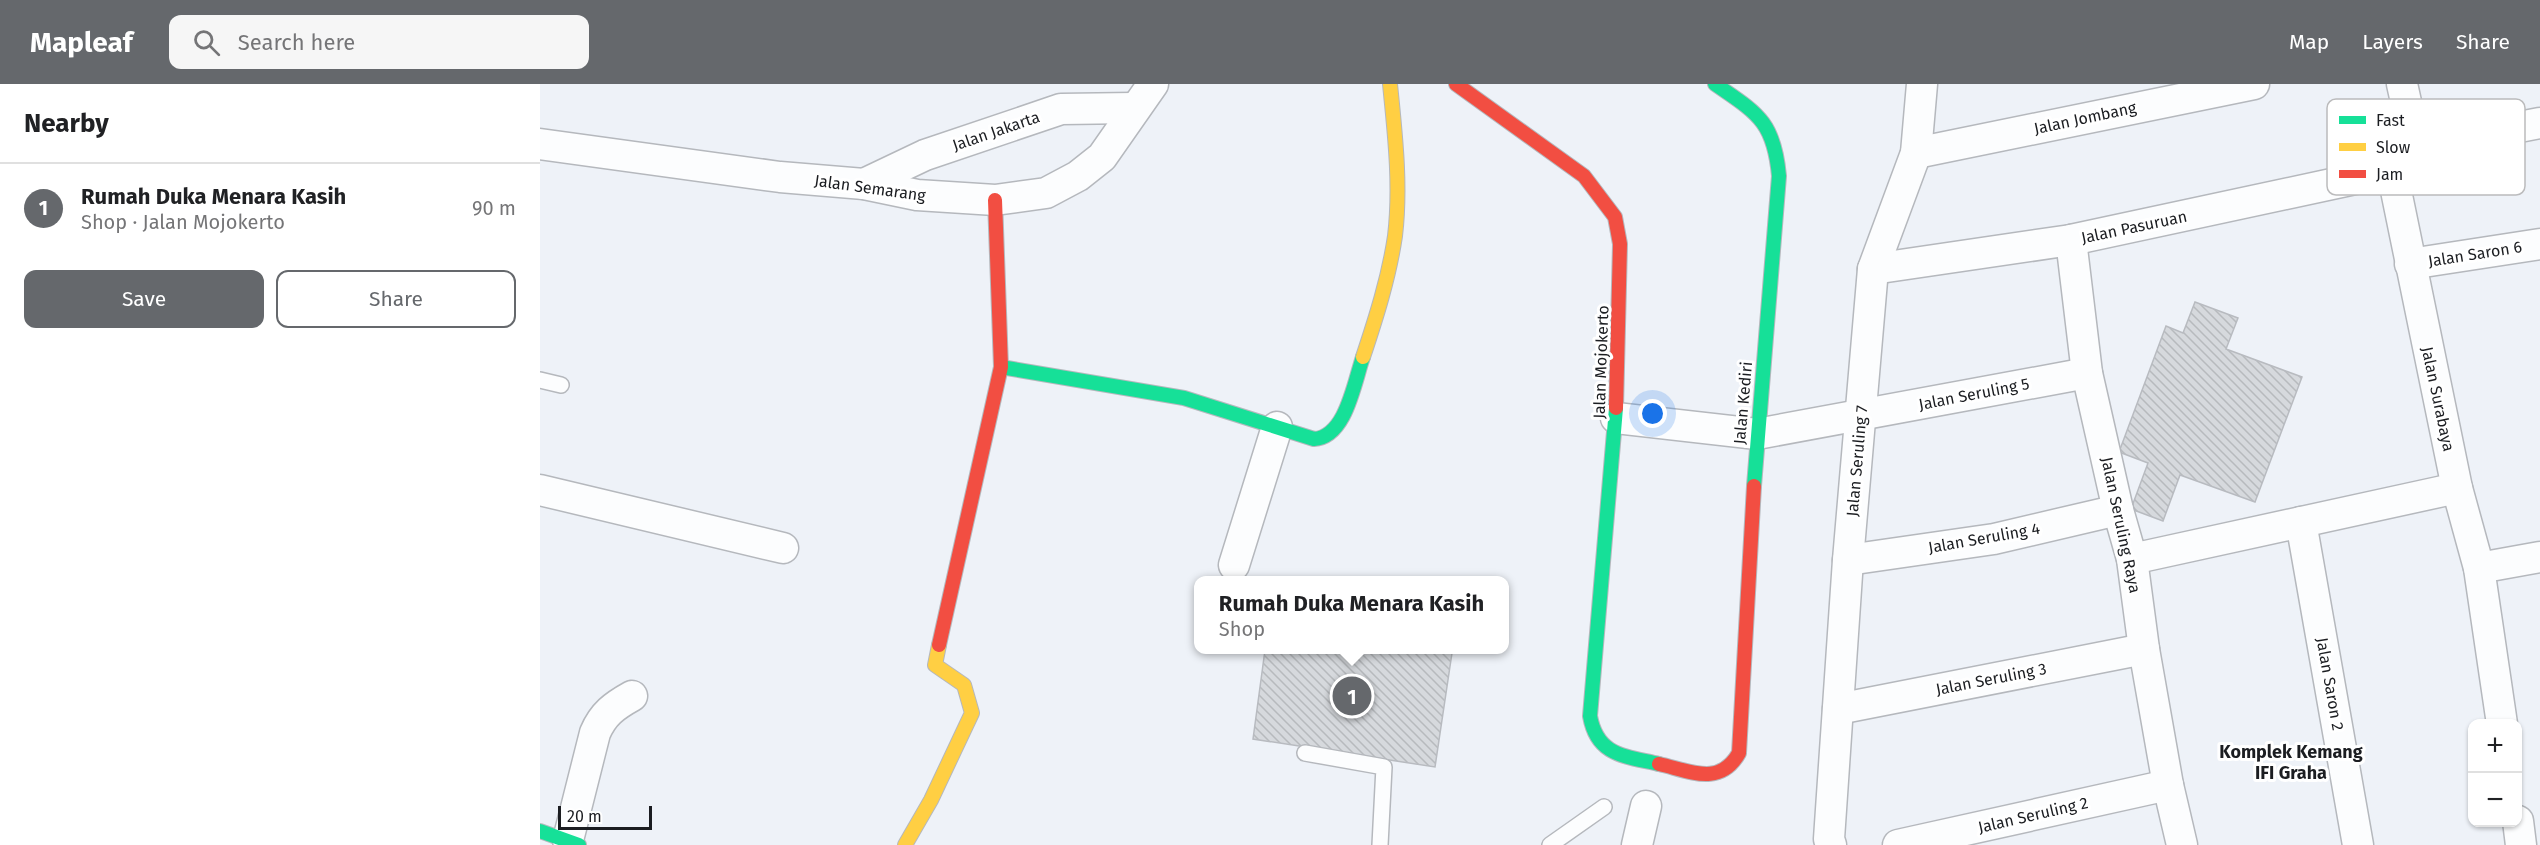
<!DOCTYPE html>
<meta charset="utf-8">
<style>
body{margin:0;font-family:"Fira Sans",sans-serif;background:#f6f6f6;color:#202124}
.controls{position:absolute;right:18px;bottom:18px;display:grid;overflow:hidden;border-radius:12px;box-shadow:0 2px 4px #0004}
.controls button{width:54px;height:54px;display:grid;place-items:center;padding:0;border:0;border-bottom:2px solid #e0e0e0;background:#fff;color:#202124;font:30px sans-serif}
.scale{position:absolute;left:18px;bottom:15px;width:94px;box-sizing:border-box;padding-left:6px;border:3px solid #1b1d21;border-top:0;font-size:16px;line-height:21px;white-space:nowrap;color:#1b1d21;-webkit-text-stroke:4px #fff;paint-order:stroke}
.you{position:absolute;left:1113px;top:330px;width:21px;height:21px;margin:-15px;border:4px solid #fff;border-radius:50%;background:#1a73e8;box-shadow:0 0 0 9px #1a73e833}
.badge{display:grid;place-items:center;width:39px;height:39px;border-radius:50%;background:#65686c;color:#fff;font-size:20px;font-weight:700}
.pin{position:absolute;translate:-50% -50%;border:3px solid #fff;box-shadow:0 2px 6px #0006}
.popup{position:absolute;left:654px;top:492px;width:315px;height:78px;box-sizing:border-box;display:grid;place-content:center;border-radius:12px;background:#fff;filter:drop-shadow(0 2px 4px #0005);font-size:20px;white-space:nowrap;color:#757577}
.popup b{font-size:22px;color:#202124}
.popup::after{content:'';position:absolute;left:50%;top:100%;margin-left:-12px;border:12px solid transparent;border-top-color:#fff}
.list{margin:0;padding:0;list-style:none}
h2{display:flex;justify-content:space-between;align-items:center;height:78px;margin:0;padding:0 24px;font-size:26px}
h2 small{font-size:20px;font-weight:400;color:#757577}
.list li{display:grid;grid-template-columns:39px 1fr auto;gap:18px;align-items:center;box-sizing:border-box;height:90px;padding:0 24px;border-top:2px solid #e0e0e0}
.list b{display:block;font-size:22px;white-space:nowrap}
.list p{margin:0;font-size:20px;white-space:nowrap;color:#757577}
.list em{font-size:20px;font-style:normal;color:#757577}
.actions{display:flex;gap:12px;padding:18px 24px}
.actions a{flex:1;padding:14px 0;border:2px solid #65686c;border-radius:12px;text-align:center;font-size:21px;color:#65686c}
.actions .main{background:#65686c;color:#fff}
.icon{flex:none;width:33px;height:33px;fill:none;stroke:currentColor;stroke-width:2;stroke-linecap:round;stroke-linejoin:round}
.map{position:relative;flex:none;width:2000px;height:761px;overflow:hidden}
header{display:flex;align-items:center;gap:36px;box-sizing:border-box;height:84px;padding:0 30px;background:#65686c;color:#fff}
header strong{font-size:28px}
nav{display:flex;gap:33px;margin-inline-start:auto;font-size:21px}
.search{width:420px;height:54px;background:#f6f6f6;display:flex;align-items:center;gap:15px;box-sizing:border-box;padding:0 21px;border-radius:12px;color:#757577;font-size:22px}
main{display:flex}
aside{flex:1;background:#fff}
.map>svg:first-child{display:block}
.building{fill:url(#building-back-hatch);stroke:#b8bbc0;stroke-width:1.5}
.lines{fill:none;stroke-linecap:round;stroke-linejoin:round}
.lane-casing{stroke:#b5b8bd;stroke-width:18}
.street-casing{stroke:#b5b8bd;stroke-width:33}
.fast-casing{stroke:#b5b8bd;stroke-width:16}
.slow-casing{stroke:#b5b8bd;stroke-width:16}
.jam-casing{stroke:#b5b8bd;stroke-width:16}
.lane{stroke:#fcfdfe;stroke-width:15}
.street{stroke:#fcfdfe;stroke-width:30}
.fast{stroke:#16e098;stroke-width:14}
.slow{stroke:#ffcf43;stroke-width:14}
.jam{stroke:#f24e42;stroke-width:14}
.labels{text-anchor:middle;dominant-baseline:central;stroke-width:6;stroke-linejoin:round;paint-order:stroke}
.street-label{font-size:16px;fill:#1b1d21;stroke:#fff}
.neighbourhood-label{font-size:18px;font-weight:bold;fill:#1b1d21;stroke:#fff}
.key{fill:#fff;stroke:#bbbbbc;stroke-width:1.5}
.key-label{font-size:16px;fill:#1b1d21}
</style>
<header>
<strong>Mapleaf</strong>
<div class="search"><svg class="icon" aria-label="search" viewBox="0 0 24 24"><circle cx="10" cy="10" r="6"/><path d="M15 15l6 6"/></svg>Search here</div>
<nav><a>Map</a><a>Layers</a><a>Share</a></nav>
</header>
<main>
<aside>
<h2>Nearby<small></small></h2>
<ul class="list">
<li><span class="badge">1</span><div><b>Rumah Duka Menara Kasih</b><p>Shop · Jalan Mojokerto</p></div><em>90 m</em></li>
</ul>
<div class="actions"><a class="main">Save</a><a>Share</a></div>
</aside>
<div class="map">
<svg width="2000" height="761" viewBox="0 0 2000 761">
<defs>
<pattern id="building-back-hatch" width="6" height="6" patternUnits="userSpaceOnUse" patternTransform="scale(1.5)"><rect width="6" height="6" fill="#d6d9dd"/><path d="M-1 5l2 2M0 0l6 6M5-1l2 2" fill="none" stroke="#b7babd"/></pattern>
</defs>
<rect width="100%" height="100%" fill="#eef2f8"/>
<g class="building">
<path d="M1655 218 1698 234 1686 265 1762 293 1715 418 1640 391 1623 437 1591 425 1608 379 1579 368 1626 242 1643 249Z"/>
<path d="M725 566H886L912 569 895 683 713 655Z"/>
</g>
<g class="lines">
<g class="lane-casing">
<g id="lane">
<path d="M0 296 21 301"/>
<path d="M765 669 844 683 840 761"/>
<path d="M1010 761 1064 723"/>
</g>
</g>
<g class="street-casing">
<g id="street">
<path d="M1862 0 1876 63 1852 87 1917 404 1939 484 1962 640"/>
<path d="M0 60 240 93 324 100 377 111 455 116 506 109 538 92 562 73 613 0"/>
<path d="M1876 63 2000 39"/>
<path d="M1376 69 1714 0"/>
<path d="M324 100 385 71 521 25 594 24"/>
<path d="M1531 156 1547 289 1578 426 1592 475 1604 565 1628 701 1642 761"/>
<path d="M1870 180 2000 160"/>
<path d="M1333 185 1531 156 1852 87"/>
<path d="M1076 334 1217 350 1547 289"/>
<path d="M0 406 243 464"/>
<path d="M1761 438 1818 761"/>
<path d="M1592 475 1917 404"/>
<path d="M1308 476 1454 455 1578 426"/>
<path d="M694 481 737 343"/>
<path d="M1939 484 2000 473"/>
<path d="M1298 625 1604 565"/>
<path d="M1978 737 1981 761"/>
<path d="M28 756 55 649C63 630 74 622 92 612"/>
<path d="M1097 761 1106 722"/>
<path d="M1291 761 1289 755 1308 476 1333 185 1376 69 1382 0"/>
<path d="M1358 761 1628 701"/>
</g>
</g>
<g class="fast-casing">
<g id="fast">
<path d="M1175 0C1217 29 1234 37 1239 92L1214 402"/>
<path d="M461 283 644 314 774 355C806 353 814 299 823 273"/>
<path d="M1076 324 1050 632C1057 672 1085 672 1119 680"/>
<path d="M0 747 39 761"/>
</g>
</g>
<g class="slow-casing">
<g id="slow">
<path d="M823 273C836 234 849 193 855 152 861 102 855 50 850 0"/>
<path d="M365 761 391 716 432 629 424 601 395 581 399 561"/>
</g>
</g>
<g class="jam-casing">
<g id="jam">
<path d="M916 0 1044 92 1075 133 1080 160 1076 324"/>
<path d="M399 561 461 283 455 116"/>
<path d="M1119 680C1150 687 1180 703 1199 669L1214 402"/>
</g>
</g>
<use href="#lane" class="lane"/>
<use href="#street" class="street"/>
<use href="#fast" class="fast"/>
<use href="#slow" class="slow"/>
<use href="#jam" class="jam"/>
</g>
<g class="labels">
<g class="street-label">
<text transform="translate(1545 34) rotate(-12)">Jalan Jombang</text>
<text transform="translate(456 47) rotate(-19)">Jalan Jakarta</text>
<text transform="translate(330 104) rotate(8)">Jalan Semarang</text>
<text transform="translate(1594 143) rotate(-12)">Jalan Pasuruan</text>
<text transform="translate(1935 170) rotate(-9)">Jalan Saron 6</text>
<text transform="translate(1061 278) rotate(-88)">Jalan Mojokerto</text>
<text transform="translate(1434 310) rotate(-11)">Jalan Seruling 5</text>
<text transform="translate(1898 315) rotate(78)">Jalan Surabaya</text>
<text transform="translate(1203 319) rotate(-85)">Jalan Kediri</text>
<text transform="translate(1317 377) rotate(-85)">Jalan Seruling 7</text>
<text transform="translate(1581 441) rotate(78)">Jalan Seruling Raya</text>
<text transform="translate(1444 454) rotate(-10)">Jalan Seruling 4</text>
<text transform="translate(1451 595) rotate(-11)">Jalan Seruling 3</text>
<text transform="translate(1790 600) rotate(80)">Jalan Saron 2</text>
<text transform="translate(1493 731) rotate(-13)">Jalan Seruling 2</text>
</g>
<g class="neighbourhood-label">
<text x="1751" y="668">Komplek Kemang<tspan x="1751" dy="21">IFI Graha</tspan></text>
</g>
</g>
<rect x="1787" y="15" width="198" height="96" rx="9" class="key"/>
<rect x="1799" y="32" width="27" height="8" fill="#16e098"/>
<rect x="1799" y="59" width="27" height="8" fill="#ffcf43"/>
<rect x="1799" y="86" width="27" height="8" fill="#f24e42"/>
<g class="key-label">
<text x="1836" y="42">Fast</text>
<text x="1836" y="69">Slow</text>
<text x="1836" y="96">Jam</text>
</g>
</svg>
<div class="controls">
<button>+</button>
<button>−</button>
</div>
<div class="scale">20 m</div>
<div class="you"></div>
<div class="pin badge" style="left:812px;top:612px">1</div>
<div class="popup"><b>Rumah Duka Menara Kasih</b>Shop</div>
</div>
</main>
